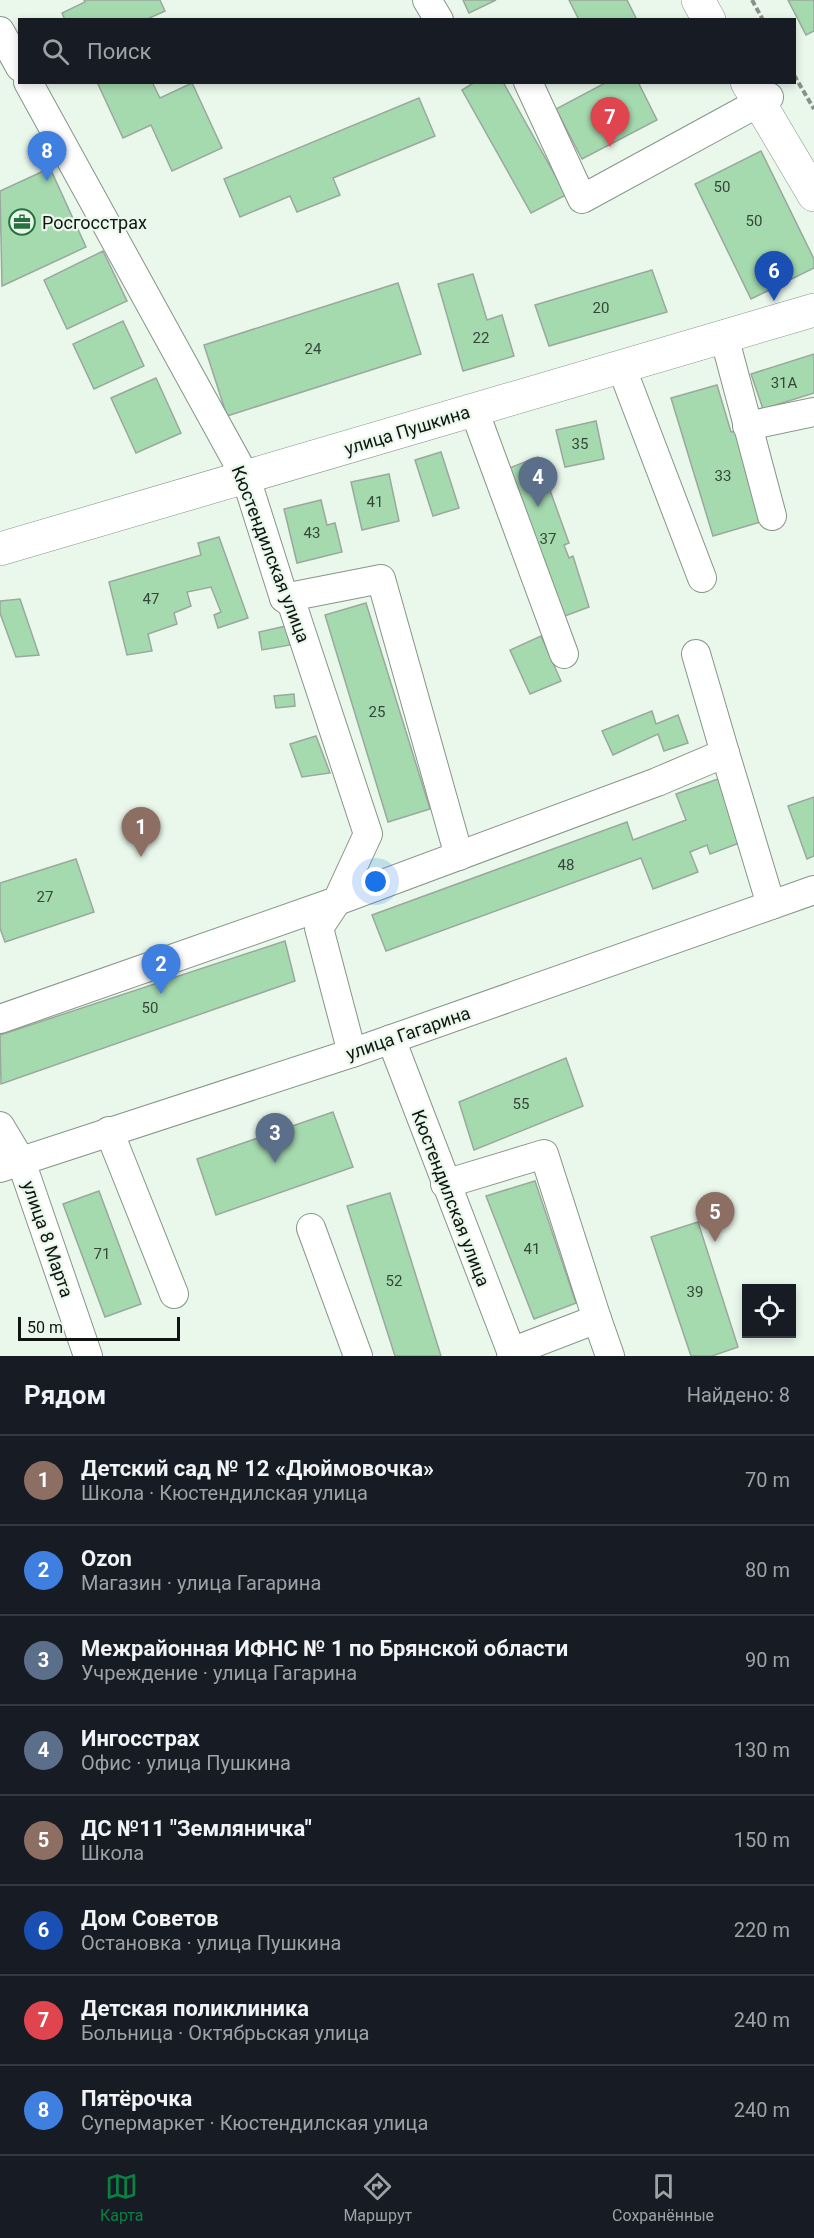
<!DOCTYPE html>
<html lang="ru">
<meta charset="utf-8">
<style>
body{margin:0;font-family:Roboto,sans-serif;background:#20242c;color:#f1f3f6}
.controls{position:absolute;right:18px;bottom:18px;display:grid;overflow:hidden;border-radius:0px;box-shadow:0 3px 9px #0003}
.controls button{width:54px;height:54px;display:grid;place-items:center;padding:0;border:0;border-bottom:2px solid #363941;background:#171b24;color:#f1f3f6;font:30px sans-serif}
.scale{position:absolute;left:18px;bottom:15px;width:162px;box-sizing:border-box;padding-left:6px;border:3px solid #101511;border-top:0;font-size:16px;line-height:21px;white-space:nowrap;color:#101511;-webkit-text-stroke:4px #eaf8ec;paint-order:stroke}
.you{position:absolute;left:376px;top:882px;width:21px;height:21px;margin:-15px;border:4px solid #fff;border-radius:50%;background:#1a73e8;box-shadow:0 0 0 9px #1a73e833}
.badge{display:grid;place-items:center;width:39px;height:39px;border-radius:50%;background:#0b8043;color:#fff;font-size:20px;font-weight:700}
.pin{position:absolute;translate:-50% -50px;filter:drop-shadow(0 2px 3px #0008)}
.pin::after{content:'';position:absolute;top:32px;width:21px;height:18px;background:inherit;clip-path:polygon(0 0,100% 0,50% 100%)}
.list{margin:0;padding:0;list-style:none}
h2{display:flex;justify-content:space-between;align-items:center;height:78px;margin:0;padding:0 24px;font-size:26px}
h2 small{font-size:20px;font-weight:400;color:#9ea1a6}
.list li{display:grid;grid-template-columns:39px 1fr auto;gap:18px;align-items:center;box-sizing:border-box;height:90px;padding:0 24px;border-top:2px solid #363941}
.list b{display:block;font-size:22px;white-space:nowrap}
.list p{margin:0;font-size:20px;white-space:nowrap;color:#9ea1a6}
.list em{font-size:20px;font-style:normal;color:#9ea1a6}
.icon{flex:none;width:33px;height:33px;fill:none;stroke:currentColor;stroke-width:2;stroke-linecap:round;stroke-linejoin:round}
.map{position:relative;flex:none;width:814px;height:1356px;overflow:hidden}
.search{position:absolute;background:#171b24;box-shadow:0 3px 9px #0003;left:18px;right:18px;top:18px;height:66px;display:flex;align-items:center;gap:15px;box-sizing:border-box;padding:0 21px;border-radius:0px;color:#9ea1a6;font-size:22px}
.sheet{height:798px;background:#171b24}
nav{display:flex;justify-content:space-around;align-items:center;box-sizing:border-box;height:84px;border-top:2px solid #363941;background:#171b24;font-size:16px;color:#9ea1a6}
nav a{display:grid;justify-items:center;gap:3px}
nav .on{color:#0b8043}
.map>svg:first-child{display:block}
.building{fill:#a5daaf;stroke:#9aa89d;stroke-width:1.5}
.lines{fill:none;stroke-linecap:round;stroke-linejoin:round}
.minor-casing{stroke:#879489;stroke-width:30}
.major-casing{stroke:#879489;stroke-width:34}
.path{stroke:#879188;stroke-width:4;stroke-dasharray:6 3;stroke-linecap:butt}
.minor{stroke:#fff;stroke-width:28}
.major{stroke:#fff;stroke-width:33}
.labels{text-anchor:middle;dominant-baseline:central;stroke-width:4.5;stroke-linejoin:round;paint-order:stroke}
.number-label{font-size:15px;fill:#354638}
.poi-label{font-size:18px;fill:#101511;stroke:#eaf8ec;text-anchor:start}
.street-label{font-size:18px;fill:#101511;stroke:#eaf8ec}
</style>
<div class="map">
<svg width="814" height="1356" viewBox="0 0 814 1356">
<rect width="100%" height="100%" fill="#eaf8ec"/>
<g class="building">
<path d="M84 0H160L165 11 145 20H65L62 13 85 2Z"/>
<path d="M463 0H496L469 13Z"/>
<path d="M569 0H627L637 20H579Z"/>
<path d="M788 0H814V31L806 35Z"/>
<path d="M97 82H152L160 98 192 83 222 148 172 171 151 125 123 138Z"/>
<path d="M475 82H503L566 195 531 213 462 90Z"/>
<path d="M607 82H638L657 120 582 159 556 109Z"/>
<path d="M419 98 435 136 333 178 340 195 297 212 290 196 240 217 224 179Z"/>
<path d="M761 151 814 259V268L751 299 695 184Z"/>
<path d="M50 168 86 247 2 286 0 191Z"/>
<path d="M103 251 127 301 67 329 44 280Z"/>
<path d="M652 270 667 312 549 346 535 305Z"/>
<path d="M473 274 487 320 502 315 514 356 463 371 438 284Z"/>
<path d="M398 283 421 354 227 416 204 345Z"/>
<path d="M123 321 144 366 94 389 73 344Z"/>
<path d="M814 354V393L763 409 751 374Z"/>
<path d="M156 378 181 433 136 453 111 398Z"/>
<path d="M717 385 731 432 737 431 764 521 713 536 671 398Z"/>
<path d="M596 421 604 459 565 467 556 430Z"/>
<path d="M441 452 459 508 433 516 415 460Z"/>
<path d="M538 457 569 543 564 545 569 558 573 556 589 607 562 617 504 470Z"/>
<path d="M389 474 399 521 362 530 351 482Z"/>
<path d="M321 500 327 525 335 523 342 552 297 563 284 509Z"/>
<path d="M219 537 248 618 218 628 214 615 221 612 211 587 187 592 191 606 174 613 177 624 148 634 152 651 127 655 109 582 201 555 198 543Z"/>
<path d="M20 599 39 655 16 657 0 613V601Z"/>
<path d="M366 603 430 809 388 822 325 615Z"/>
<path d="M286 626 290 645 262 650 259 632Z"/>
<path d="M541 636 561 681 530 694 510 650Z"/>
<path d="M294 694 295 706 276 708 274 696Z"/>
<path d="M652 711 656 724 678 715 688 743 664 751 658 734 613 755 602 731Z"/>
<path d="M316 736 330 773 302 777 290 744Z"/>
<path d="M718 779 742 842 710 854 707 845 690 852 698 872 653 889 641 858 386 951 372 915 627 822 633 840 686 820 676 794Z"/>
<path d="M814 797V856L807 859 788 806Z"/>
<path d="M76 859 94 912 5 942 0 928V883Z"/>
<path d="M285 941 295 981 1 1084 0 1035Z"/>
<path d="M566 1058 583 1106 474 1150 459 1102Z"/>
<path d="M333 1112 353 1167 216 1215 197 1159Z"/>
<path d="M535 1181 576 1303 534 1319 486 1196Z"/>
<path d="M99 1191 141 1304 105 1317 63 1204Z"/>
<path d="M390 1193 441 1356H395L347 1206Z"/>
<path d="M698 1222 738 1347 712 1356H691L651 1237Z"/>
</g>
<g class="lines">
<g class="minor-casing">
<g id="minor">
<path d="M427 0 439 20"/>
<path d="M0 31 20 67"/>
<path d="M28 82 246 478 284 598 292 604 368 834 337 901 319 928 352 1053"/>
<path d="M528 82 582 199 769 97"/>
<path d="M724 336 772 516"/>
<path d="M621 366 702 578"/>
<path d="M474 410 564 654"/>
<path d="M747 426 814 412"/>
<path d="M284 598 381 579 459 856"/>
<path d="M696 654 725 753"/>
<path d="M0 1019 337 901 657 782 725 753 771 905"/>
<path d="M391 1039 513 1356"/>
<path d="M0 1126 21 1161 88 1356"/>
<path d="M109 1131 174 1294"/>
<path d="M0 1168 352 1053 814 890"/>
<path d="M445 1184 544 1154 597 1319"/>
<path d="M311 1228 358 1356"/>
<path d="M511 1352 597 1319 610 1356"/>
</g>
</g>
<g class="major-casing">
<g id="major">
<path d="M698 0 709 20"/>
<path d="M747 82 814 195"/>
<path d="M0 549 814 310"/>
</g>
</g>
<g class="path">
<path d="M752 0 763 20"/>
<path d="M794 75 814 109"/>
</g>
<use href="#minor" class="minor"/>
<use href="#major" class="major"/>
</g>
<defs>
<g id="office-ring" transform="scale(1.35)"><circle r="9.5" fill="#eaf8ec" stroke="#28713e" stroke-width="1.5"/><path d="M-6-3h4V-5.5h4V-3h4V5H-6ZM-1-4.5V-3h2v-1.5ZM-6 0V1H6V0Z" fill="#28713e"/></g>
</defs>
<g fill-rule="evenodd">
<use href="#office-ring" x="22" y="222"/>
</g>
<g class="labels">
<g class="number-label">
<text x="722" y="187">50</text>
<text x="754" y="221">50</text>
<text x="601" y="308">20</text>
<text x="481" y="338">22</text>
<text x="313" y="349">24</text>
<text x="784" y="383">31А</text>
<text x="580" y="444">35</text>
<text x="723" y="476">33</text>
<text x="375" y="502">41</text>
<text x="312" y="533">43</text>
<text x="548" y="539">37</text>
<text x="151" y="599">47</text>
<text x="377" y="712">25</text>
<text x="566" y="865">48</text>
<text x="45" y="897">27</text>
<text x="150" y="1008">50</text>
<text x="521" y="1104">55</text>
<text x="532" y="1249">41</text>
<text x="102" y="1254">71</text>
<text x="394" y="1281">52</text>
<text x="695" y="1292">39</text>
</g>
<g class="poi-label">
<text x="42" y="222">Росгосстрах</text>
</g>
<g class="street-label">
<text transform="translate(407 430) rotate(-17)">улица Пушкина</text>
<text transform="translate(271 554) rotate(69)">Кюстендилская улица</text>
<text transform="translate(408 1033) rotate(-19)">улица Гагарина</text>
<text transform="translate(451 1198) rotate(69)">Кюстендилская улица</text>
<text transform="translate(48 1239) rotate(71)">улица 8 Марта</text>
</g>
</g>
</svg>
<div class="controls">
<button><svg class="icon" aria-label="locate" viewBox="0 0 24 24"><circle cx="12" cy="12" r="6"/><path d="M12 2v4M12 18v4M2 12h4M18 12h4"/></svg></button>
</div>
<div class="scale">50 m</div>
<div class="you"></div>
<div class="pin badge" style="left:141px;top:857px;background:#8d6e63">1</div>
<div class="pin badge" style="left:161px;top:994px;background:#3f7fe0">2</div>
<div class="pin badge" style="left:275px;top:1163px;background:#5c6f8a">3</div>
<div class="pin badge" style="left:538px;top:507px;background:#5c6f8a">4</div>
<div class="pin badge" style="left:715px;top:1242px;background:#8d6e63">5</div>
<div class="pin badge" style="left:774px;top:301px;background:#1a4fb4">6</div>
<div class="pin badge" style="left:610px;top:147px;background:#e0444e">7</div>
<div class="pin badge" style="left:47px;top:181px;background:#3f7fe0">8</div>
<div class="search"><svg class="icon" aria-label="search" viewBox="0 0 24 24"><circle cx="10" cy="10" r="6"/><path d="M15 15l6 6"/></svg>Поиск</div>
</div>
<section class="sheet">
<h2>Рядом<small>Найдено: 8</small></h2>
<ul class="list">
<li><span class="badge" style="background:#8d6e63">1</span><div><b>Детский сад № 12 «Дюймовочка»</b><p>Школа · Кюстендилская улица</p></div><em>70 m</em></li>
<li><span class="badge" style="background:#3f7fe0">2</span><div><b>Ozon</b><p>Магазин · улица Гагарина</p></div><em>80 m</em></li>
<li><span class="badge" style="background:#5c6f8a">3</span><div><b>Межрайонная ИФНС № 1 по Брянской области</b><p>Учреждение · улица Гагарина</p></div><em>90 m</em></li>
<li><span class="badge" style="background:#5c6f8a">4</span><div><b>Ингосстрах</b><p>Офис · улица Пушкина</p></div><em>130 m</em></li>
<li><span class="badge" style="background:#8d6e63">5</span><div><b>ДС №11 &quot;Земляничка&quot;</b><p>Школа</p></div><em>150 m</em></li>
<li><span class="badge" style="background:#1a4fb4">6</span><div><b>Дом Советов</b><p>Остановка · улица Пушкина</p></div><em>220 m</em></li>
<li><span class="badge" style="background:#e0444e">7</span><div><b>Детская поликлиника</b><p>Больница · Октябрьская улица</p></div><em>240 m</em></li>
<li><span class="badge" style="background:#3f7fe0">8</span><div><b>Пятёрочка</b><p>Супермаркет · Кюстендилская улица</p></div><em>240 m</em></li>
</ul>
</section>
<nav>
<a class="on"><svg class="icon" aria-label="map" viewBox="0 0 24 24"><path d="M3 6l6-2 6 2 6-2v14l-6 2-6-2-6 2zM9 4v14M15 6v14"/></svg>Карта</a>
<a><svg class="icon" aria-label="directions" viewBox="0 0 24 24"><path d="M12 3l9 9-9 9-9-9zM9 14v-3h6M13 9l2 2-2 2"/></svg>Маршрут</a>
<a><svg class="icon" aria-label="saved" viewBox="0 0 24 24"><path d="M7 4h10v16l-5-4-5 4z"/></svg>Сохранённые</a>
</nav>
